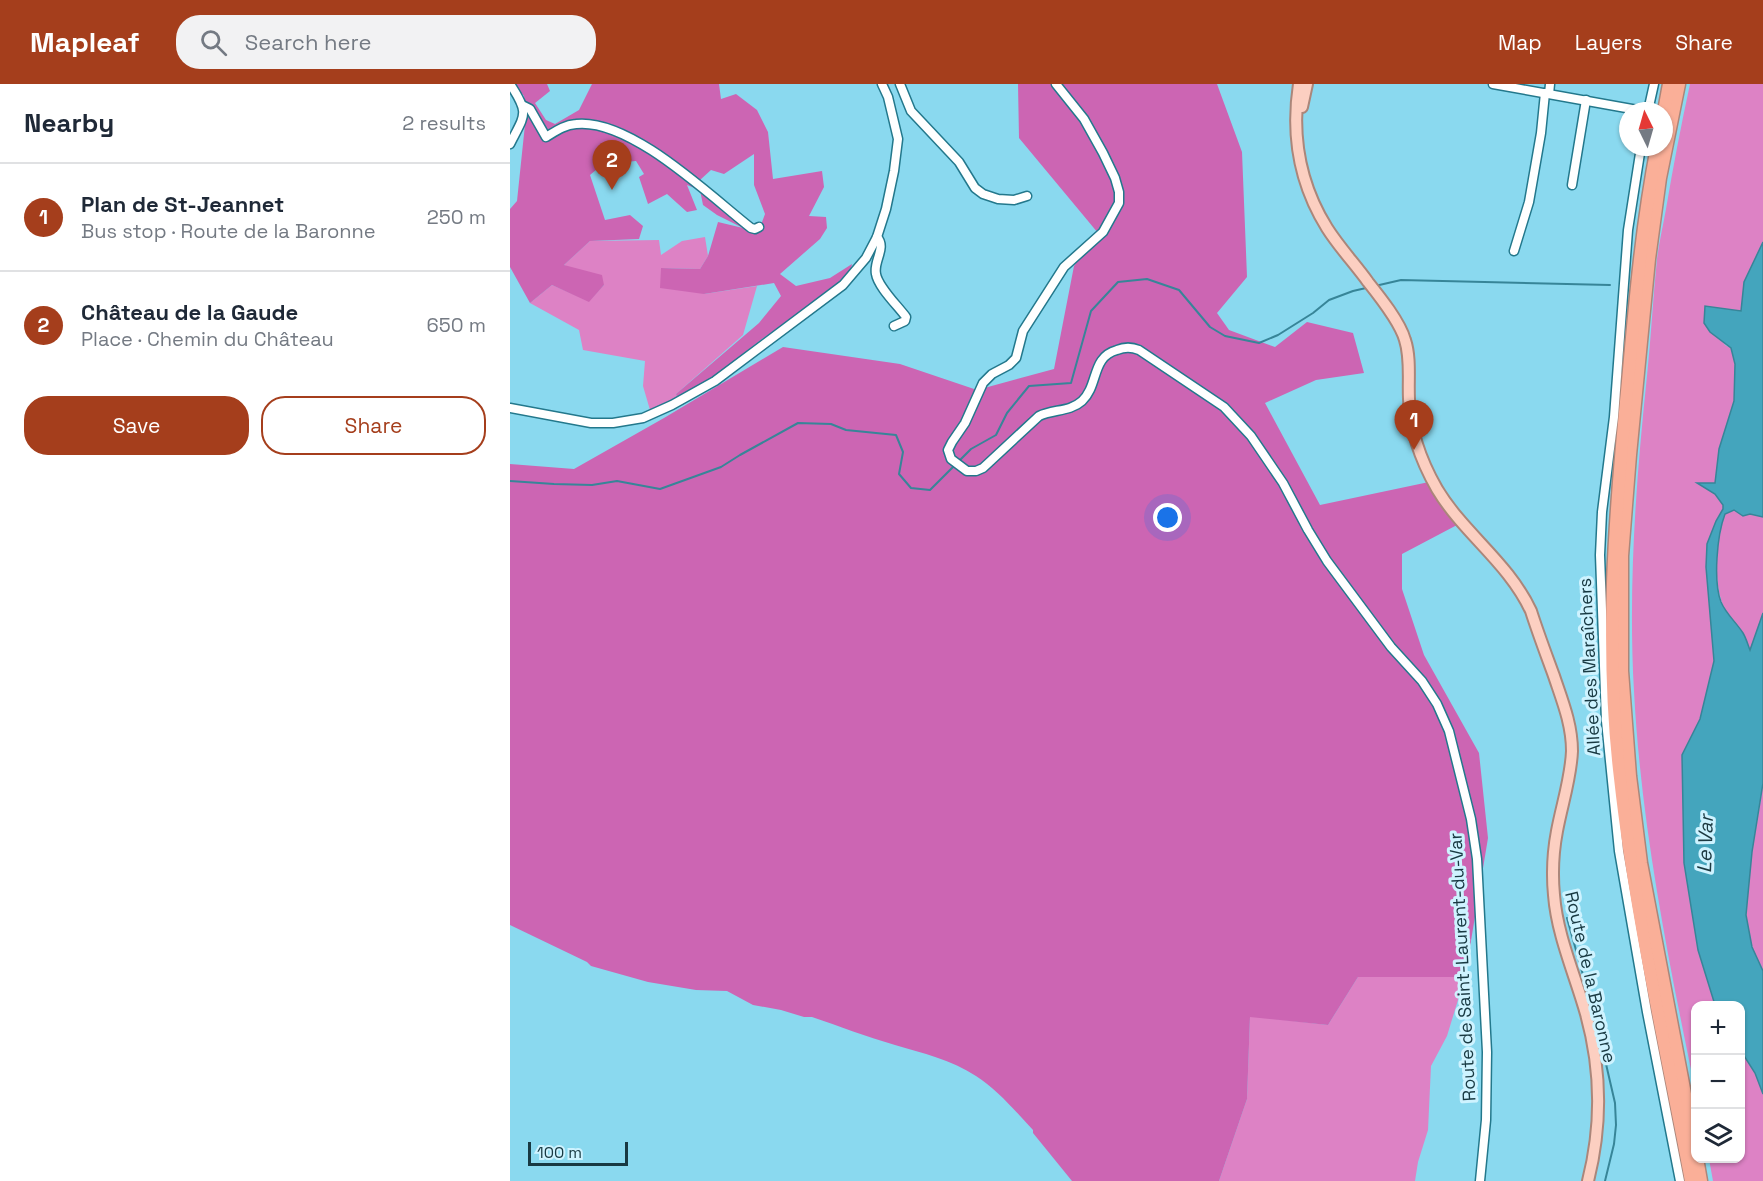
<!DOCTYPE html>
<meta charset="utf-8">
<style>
body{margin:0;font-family:"Space Grotesk",sans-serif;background:#f2f2f3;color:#1f2937}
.controls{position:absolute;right:18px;bottom:18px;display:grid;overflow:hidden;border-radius:12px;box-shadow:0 2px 4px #0004}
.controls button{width:54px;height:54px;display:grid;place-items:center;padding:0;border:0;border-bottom:2px solid #e0e1e3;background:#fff;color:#1f2937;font:30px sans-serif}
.compass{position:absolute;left:1109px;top:18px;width:54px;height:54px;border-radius:50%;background:#fff;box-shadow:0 2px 4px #0004;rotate:355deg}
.scale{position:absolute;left:18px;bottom:15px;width:100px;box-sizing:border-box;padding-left:6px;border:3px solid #183942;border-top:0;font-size:16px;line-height:21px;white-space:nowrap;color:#183942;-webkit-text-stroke:4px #cef3ff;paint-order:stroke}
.you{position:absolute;left:658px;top:434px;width:21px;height:21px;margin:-15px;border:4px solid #fff;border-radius:50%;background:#1a73e8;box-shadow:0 0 0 9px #1a73e833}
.badge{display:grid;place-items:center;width:39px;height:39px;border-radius:50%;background:#a53e1c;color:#fff;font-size:20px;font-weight:700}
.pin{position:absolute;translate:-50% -50px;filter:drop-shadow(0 2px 3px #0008)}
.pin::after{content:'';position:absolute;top:32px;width:21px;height:18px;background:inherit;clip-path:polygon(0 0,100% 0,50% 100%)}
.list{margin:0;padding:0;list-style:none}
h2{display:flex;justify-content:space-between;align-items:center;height:78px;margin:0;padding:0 24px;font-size:26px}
h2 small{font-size:20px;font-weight:400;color:#747a83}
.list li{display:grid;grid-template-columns:39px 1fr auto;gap:18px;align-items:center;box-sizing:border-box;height:108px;padding:0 24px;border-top:2px solid #e0e1e3}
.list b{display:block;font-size:22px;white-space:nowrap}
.list p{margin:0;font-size:20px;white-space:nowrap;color:#747a83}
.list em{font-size:20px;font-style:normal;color:#747a83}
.actions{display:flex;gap:12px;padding:18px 24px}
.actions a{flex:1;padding:14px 0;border:2px solid #a53e1c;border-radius:24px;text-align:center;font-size:21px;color:#a53e1c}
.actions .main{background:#a53e1c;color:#fff}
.icon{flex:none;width:33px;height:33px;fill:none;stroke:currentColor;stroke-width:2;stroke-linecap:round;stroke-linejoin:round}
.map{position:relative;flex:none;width:1253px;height:1097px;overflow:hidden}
header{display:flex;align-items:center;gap:36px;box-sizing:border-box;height:84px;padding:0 30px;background:#a53e1c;color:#fff}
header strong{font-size:28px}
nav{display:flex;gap:33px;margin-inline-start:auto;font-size:21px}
.search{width:420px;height:54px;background:#f2f2f3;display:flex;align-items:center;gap:15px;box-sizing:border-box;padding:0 21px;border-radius:24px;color:#747a83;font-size:22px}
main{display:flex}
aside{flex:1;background:#fff}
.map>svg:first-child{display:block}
.green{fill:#dd82c5}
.forest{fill:#cc65b3;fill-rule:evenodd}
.water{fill:#44a5bd;stroke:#378598;stroke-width:1.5}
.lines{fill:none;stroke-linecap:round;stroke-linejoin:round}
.stream{stroke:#378598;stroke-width:2}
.minor-casing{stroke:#23788c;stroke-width:11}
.major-casing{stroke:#ab867a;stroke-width:14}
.highway-casing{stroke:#ab867a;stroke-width:15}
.minor{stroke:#fff;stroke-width:8}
.major{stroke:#fccfc1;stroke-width:10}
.highway{stroke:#faaf98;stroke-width:12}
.labels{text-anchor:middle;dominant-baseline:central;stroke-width:6;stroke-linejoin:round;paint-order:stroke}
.street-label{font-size:18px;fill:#183942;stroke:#cef3ff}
.water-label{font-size:20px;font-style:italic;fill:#1c3941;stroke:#cef3ff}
</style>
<header>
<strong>Mapleaf</strong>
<div class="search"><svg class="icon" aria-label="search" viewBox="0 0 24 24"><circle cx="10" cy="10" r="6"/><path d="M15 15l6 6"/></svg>Search here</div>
<nav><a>Map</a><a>Layers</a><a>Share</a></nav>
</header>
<main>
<aside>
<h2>Nearby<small>2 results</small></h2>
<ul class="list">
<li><span class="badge">1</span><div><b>Plan de St-Jeannet</b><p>Bus stop · Route de la Baronne</p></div><em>250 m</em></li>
<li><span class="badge">2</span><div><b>Château de la Gaude</b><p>Place · Chemin du Château</p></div><em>650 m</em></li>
</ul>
<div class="actions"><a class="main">Save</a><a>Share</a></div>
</aside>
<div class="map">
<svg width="1253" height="1097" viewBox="0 0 1253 1097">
<rect width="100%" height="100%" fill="#8ad9ef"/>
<g class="green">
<path d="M1180 0H1253V158L1234 198 1231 228 1195 222 1215 261 1221 264 1225 280V317L1209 365 1205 399H1189L1205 410 1213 421V425L1206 437 1197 460 1196 483 1204 577 1190 635 1172 671 1174 779 1188 866 1205 921 1186 922 1185 1005C1158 874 1131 742 1124 607 1118 503 1126 396 1137 292 1141 253 1143 214 1147 175 1149 159 1153 142 1156 125 1163 83 1171 42 1180 0Z"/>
<path d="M195 153 198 172 190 185 151 184 194 210 247 202 233 251 166 310 167 313 140 326 133 302 135 277 73 266 69 246 20 219 42 201 79 217 94 201 54 181 80 157 149 156 151 171 172 157Z"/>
<path d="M1224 426 1233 432 1240 430 1253 433V529L1241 567C1238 561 1236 555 1233 550 1228 542 1220 535 1216 527 1202 503 1206 456 1215 430Z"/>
<path d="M1253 699V887C1244 869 1236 850 1236 829 1236 785 1248 742 1253 699Z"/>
<path d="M848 893H955L937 952 921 982 918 1046 908 1078 905 1097H709L737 1015 740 932 818 941Z"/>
<path d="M1231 967 1245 989 1253 1010V1097H1203L1199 1075 1230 1074Z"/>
</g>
<g class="forest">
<path d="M4 0H37L40 7 25 19 36 36 45 40 69 26 82 0H209L211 15 226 10 247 26 258 48 263 95 312 87 314 103 299 132 316 133 317 144 310 155 270 190 286 202 320 194 342 180 341 185 317 210 252 255 192 302 167 313 166 310 249 239 271 212 264 199 194 210 150 204 151 184 190 185 198 172 208 138 233 144 207 131 193 121 190 106 177 101 187 126 177 128 157 110 138 120 129 93 134 90 126 77 93 80 80 91 95 136 120 131 133 142 129 155 80 157 54 181 92 191 94 201 79 218 42 201 20 219 0 183V125L7 117 16 31 14 12ZM244 70V101L255 130 248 149 234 145 190 96 201 86 214 90Z"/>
<path d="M508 0H707L732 68 737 193 707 229 719 246 765 263 797 238 843 249 854 289 806 296 755 319 810 421 919 398 931 419 947 441 892 470V505L914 571 969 669 978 754 955 893H848L818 941 740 933 737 1015 709 1097H562L523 1049V1046C505 1027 488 1006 466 992 442 976 412 969 385 961 357 953 329 942 302 933H294L271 926 243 921 217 907 186 906 138 898 81 882 77 878 0 841V380L64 385 154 334 273 263 390 280 467 306 544 285 564 182 588 149 509 54Z"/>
</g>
<path class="water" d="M1253 158V433L1240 430 1233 432 1224 426 1215 430C1207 451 1203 497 1211 518 1216 530 1226 538 1233 549 1236 554 1238 561 1240 566L1253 529V699L1242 768 1236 831 1242 863 1253 887V1010L1245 989 1231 967 1230 922 1205 921 1188 866 1174 779 1172 671 1190 635 1204 577 1196 483 1197 460 1206 437 1213 425V421L1205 410 1187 399H1205L1209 365 1224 317 1225 280 1221 264 1200 248 1194 239 1195 222 1231 227 1234 198Z"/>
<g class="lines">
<g class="stream">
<path d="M865 202 891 196 1100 201"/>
<path d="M449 377 461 365 486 351 497 329 519 302 561 299 581 227 608 198 637 195 669 206 700 243 715 252 749 259 768 251 803 229 819 216 843 207 856 204"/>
<path d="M0 397 44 400 82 401 107 397 150 405 211 383 230 371 288 339 321 340 336 346 386 351 393 368 389 390 401 404 420 406 445 381"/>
<path d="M1057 834 1087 941 1105 1019 1106 1041 1104 1060 1095 1097"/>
</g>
<g class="minor-casing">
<g id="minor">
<path d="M390 0 401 27 449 78 465 104 473 110 488 115 504 116 517 112"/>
<path d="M546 0 574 35 593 69 605 94 609 108V119L593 148 554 183 513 247 506 274 499 281 482 290 473 299 455 339 442 358 438 366 441 375 457 387H466L473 384 529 332C543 325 560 328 572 317 589 301 581 273 607 266 614 263 622 263 629 266L714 323 741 352 773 399 798 446 817 477 881 563 912 597 927 620 939 647 961 735 967 775 977 968 976 1036 970 1097"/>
<path d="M983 0 1133 27"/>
<path d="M1039 10 1040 0"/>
<path d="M14 22 20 25 36 53C46 47 54 41 66 40 120 34 199 111 241 144L245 145 249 143"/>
<path d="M1138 27 1144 0"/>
<path d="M0 60C15 30 20 30 0 0"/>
<path d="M1131 63 1118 146 1104 333 1092 428 1090 471 1096 637 1109 767 1137 928 1170 1097"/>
<path d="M1062 101 1076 16"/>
<path d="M367 153C377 164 363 177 366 190 368 203 388 222 396 233L395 237 384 242"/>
<path d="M1004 167 1019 118 1031 49 1035 9"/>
<path d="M0 324 81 339H103L133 334 162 321 205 297 333 201 356 174 367 153 376 125 384 87 388 55 378 13 372 0"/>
</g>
</g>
<g class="major-casing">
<g id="major">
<path d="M789 0C781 52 789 99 817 144 829 163 845 180 858 198 870 213 890 238 895 256 901 274 898 296 899 315 900 347 911 377 927 405 954 450 998 478 1021 527 1028 549 1036 570 1044 592 1052 616 1062 640 1062 667 1061 694 1052 720 1047 747 1043 768 1042 790 1044 811 1047 851 1065 891 1076 930 1091 984 1092 1042 1078 1097"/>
<path d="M792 23 797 0"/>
</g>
</g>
<g class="highway-casing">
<g id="highway">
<path d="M1169 0 1150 94 1139 175 1120 371 1112 472V587L1120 692 1131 779 1186 1068"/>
<path d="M1154 27 1159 0"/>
<path d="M1147 63C1132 140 1125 219 1118 297 1105 429 1094 562 1110 694 1125 830 1156 963 1181 1097"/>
<path d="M1187 1074 1191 1097"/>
</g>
</g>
<use href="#minor" class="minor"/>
<use href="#major" class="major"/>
<use href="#highway" class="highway"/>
</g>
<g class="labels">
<g class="street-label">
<text transform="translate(1079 583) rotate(-93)">Allée des Maraîchers</text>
<text transform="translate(952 883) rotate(-93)">Route de Saint-Laurent-du-Var</text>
<text transform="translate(1081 893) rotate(77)">Route de la Baronne</text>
</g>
<g class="water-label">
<text transform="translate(1195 760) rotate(-88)">Le Var</text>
</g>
</g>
</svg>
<div class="controls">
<button>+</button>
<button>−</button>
<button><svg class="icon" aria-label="layers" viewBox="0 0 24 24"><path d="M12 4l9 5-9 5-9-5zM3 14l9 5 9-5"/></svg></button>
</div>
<svg class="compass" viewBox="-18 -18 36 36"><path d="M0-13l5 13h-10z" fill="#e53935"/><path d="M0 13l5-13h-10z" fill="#747a83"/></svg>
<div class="scale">100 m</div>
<div class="you"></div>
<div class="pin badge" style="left:904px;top:366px">1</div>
<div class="pin badge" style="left:102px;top:106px">2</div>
</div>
</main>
